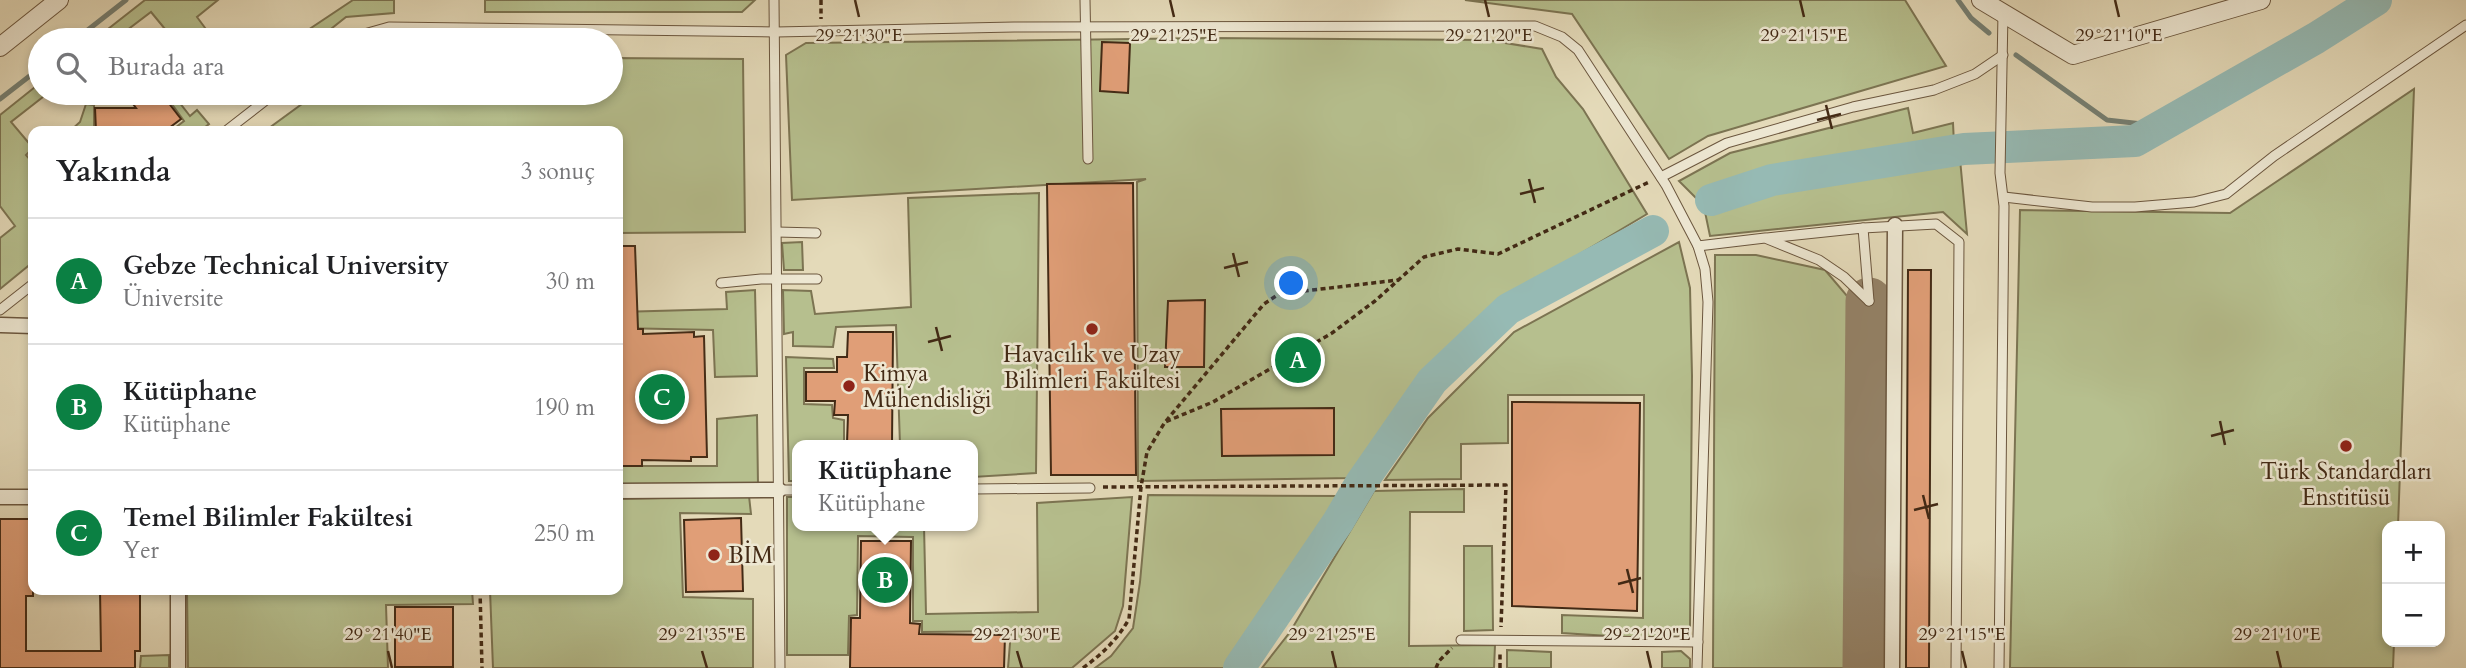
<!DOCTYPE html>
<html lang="tr">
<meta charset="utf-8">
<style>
body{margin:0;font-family:Cardo,serif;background:#f6f6f6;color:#202124}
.controls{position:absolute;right:21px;bottom:21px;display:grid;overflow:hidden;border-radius:14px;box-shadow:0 4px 10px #0003}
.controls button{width:63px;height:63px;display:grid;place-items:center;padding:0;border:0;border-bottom:2px solid #e0e0e0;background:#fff;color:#202124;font:35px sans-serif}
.you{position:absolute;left:1292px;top:284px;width:24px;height:24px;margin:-18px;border:5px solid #fff;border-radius:50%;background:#1a73e8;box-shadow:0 0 0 10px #1a73e833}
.badge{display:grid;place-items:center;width:46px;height:46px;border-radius:50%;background:#0b8043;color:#fff;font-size:23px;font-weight:700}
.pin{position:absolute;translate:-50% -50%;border:4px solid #fff;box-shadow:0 2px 7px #0006}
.popup{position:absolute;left:792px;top:440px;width:186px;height:91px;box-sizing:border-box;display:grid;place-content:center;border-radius:14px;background:#fff;filter:drop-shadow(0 2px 5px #0005);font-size:23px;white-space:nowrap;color:#757577}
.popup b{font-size:26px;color:#202124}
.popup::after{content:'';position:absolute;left:50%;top:100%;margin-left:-14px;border:14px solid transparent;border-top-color:#fff}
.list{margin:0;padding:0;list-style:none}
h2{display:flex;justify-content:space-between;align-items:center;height:91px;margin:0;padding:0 28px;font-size:30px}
h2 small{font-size:23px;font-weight:400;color:#757577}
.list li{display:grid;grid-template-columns:46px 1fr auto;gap:21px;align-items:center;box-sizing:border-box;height:126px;padding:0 28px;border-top:2px solid #e0e0e0}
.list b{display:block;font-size:26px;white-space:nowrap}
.list p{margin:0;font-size:23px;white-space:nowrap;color:#757577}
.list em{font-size:23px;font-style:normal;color:#757577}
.icon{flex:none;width:38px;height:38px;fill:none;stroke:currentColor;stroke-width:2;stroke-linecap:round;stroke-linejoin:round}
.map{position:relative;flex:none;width:2466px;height:668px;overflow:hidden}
.search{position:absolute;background:#fff;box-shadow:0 4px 10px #0003;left:28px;top:28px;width:595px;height:77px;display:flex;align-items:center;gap:18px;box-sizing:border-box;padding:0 24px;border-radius:38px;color:#757577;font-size:26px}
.panel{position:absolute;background:#fff;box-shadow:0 4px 10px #0003;left:28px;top:126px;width:595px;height:469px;border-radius:14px}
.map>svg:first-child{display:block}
.green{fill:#b6bf8e;stroke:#7c7452;stroke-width:2}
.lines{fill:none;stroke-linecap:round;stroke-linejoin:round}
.stream{stroke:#758074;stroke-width:5}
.river{stroke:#96bab4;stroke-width:32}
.taxiway{stroke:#948267;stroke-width:47}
.building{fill:#e09e77;stroke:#432a15;stroke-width:2}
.service-casing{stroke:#6b563e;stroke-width:11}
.pedestrian-casing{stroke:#6b563e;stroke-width:17}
.minor-casing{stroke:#6b563e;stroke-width:20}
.path{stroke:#432a15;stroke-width:3.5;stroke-dasharray:5 3.5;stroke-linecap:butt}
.service{stroke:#ede7d2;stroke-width:9}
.pedestrian{stroke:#ede7d2;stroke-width:14}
.minor{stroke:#ede7d2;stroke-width:18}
.ticks{fill:none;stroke:#432a15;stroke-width:2.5}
.poi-dot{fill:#8f2418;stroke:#ede7d2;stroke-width:2.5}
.labels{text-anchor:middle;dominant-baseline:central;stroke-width:5;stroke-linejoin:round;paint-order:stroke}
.poi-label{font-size:23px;fill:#432a15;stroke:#ede7d2}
.ticks-label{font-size:18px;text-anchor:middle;fill:#432a15;stroke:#ede7d2;stroke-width:5;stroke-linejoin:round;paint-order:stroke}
</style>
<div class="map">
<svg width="2466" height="668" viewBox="0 0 2466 668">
<rect width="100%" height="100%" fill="#e4dab9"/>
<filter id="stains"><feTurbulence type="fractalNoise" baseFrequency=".00286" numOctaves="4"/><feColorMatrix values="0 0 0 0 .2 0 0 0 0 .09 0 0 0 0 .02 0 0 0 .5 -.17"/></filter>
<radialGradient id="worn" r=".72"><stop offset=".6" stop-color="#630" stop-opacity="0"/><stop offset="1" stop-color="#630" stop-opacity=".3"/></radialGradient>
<g class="green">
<path d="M145 0H218L197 17 214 40H174L151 12 114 40H94Z"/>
<path d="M353 0H394V13L346 17 317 40H293Z"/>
<path d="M485 0H755L742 12H485Z"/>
<path d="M1465 0H1905L1946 66 1708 136 1669 159 1572 14Z"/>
<path d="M1212 38 1487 40 1542 49 1556 77 1583 109 1647 214 1498 303 1419 385 1353 478 1138 481 1137 182 1146 179 792 200 786 55 806 43Z"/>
<path d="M611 58 743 59 745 232 618 233V131H265L317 93H611Z"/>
<path d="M40 83V93H48L11 122 33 148 26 155 33 163V262L0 289V238L15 226 0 206V115Z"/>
<path d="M2414 89 2398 526H2387V642H2394L2393 668H2010L2020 210 2230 213Z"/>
<path d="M164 93H172L190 116 197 110 209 124 200 131H171L184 121Z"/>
<path d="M86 104 94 105V131H70L80 122Z"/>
<path d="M1908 108 1913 133 1953 123 1954 144 1734 180 1696 198 1679 181 1730 153Z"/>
<path d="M1960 159 1967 234 1943 212 1710 236 1705 212 1772 189Z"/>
<path d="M1039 193 1036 473 973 477V445H900L896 325 836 327 833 347 793 346V332L784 334 783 290 811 291 815 314 911 307 908 198Z"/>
<path d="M802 242 803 270H784L782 243Z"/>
<path d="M1679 242 1690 288 1692 376 1690 628 1684 635 1641 638 1562 633V615L1643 618 1644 395H1508V443L1461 444V479L1385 480 1428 418 1514 332Z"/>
<path d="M1715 255H1756L1825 270 1848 297 1847 668H1713Z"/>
<path d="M755 290 757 376 715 377 713 330 618 328V312L727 309 726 292Z"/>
<path d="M786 357 833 359 834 368H804V404L832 405 833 418 844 420V445H798L797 481H789Z"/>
<path d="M757 415 758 485 618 484V466H717V419Z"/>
<path d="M1464 489V512H1410L1409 646 1495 645 1494 668H1262L1290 632 1374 491Z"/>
<path d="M1148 495 1340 496 1227 668H1095L1111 656 1133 628 1140 582Z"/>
<path d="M749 496 751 514 680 513 683 597 753 599V668H493L490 590H618V499Z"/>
<path d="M787 497H797L798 526H924L926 614 1038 612 1037 503 1132 497 1123 606 1115 631 1072 668H1008L1011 631 922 632V621H913V537L858 536 857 615 849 616 848 655H787Z"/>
<path d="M1464 546H1492L1493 630 1464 631Z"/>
<path d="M187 590H472L473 604 386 605 388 668H188Z"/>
<path d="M1507 650 1551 652V668H1507Z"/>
<path d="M1681 651 1690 659V668H1662V652Z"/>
<path d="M169 655V668H140L141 656Z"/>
</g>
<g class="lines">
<g class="stream">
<path d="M1958 0 1971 18 1989 33"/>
<path d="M75 40 126 0"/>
<path d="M2016 55 2107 120 2160 126"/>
<path d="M0 99 40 68"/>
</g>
<g class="river">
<path d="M1711 200 1772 180 1964 149 2135 141 2316 38 2376 0"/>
<path d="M1239 668 1338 522 1361 483 1432 381 1508 309 1653 231"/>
</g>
<path class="taxiway" d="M1866 668 1869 301"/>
</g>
<g class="building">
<path d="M1102 42 1130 43 1128 93 1100 91Z"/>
<path d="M125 93H161L181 119 165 131H96L95 108H136Z"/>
<path d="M1133 183 1136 475H1051L1047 184Z"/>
<path d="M618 246H635L638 329H643V334L694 332V337L704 336 707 457H691V461L642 460V466H618Z"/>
<path d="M1908 270H1931L1929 668H1906V658Z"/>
<path d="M1205 300 1204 367H1165L1168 301Z"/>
<path d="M848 332H893L892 445 847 443 848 415H834L835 401H806V372H837V357H847Z"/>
<path d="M1512 402 1640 403 1637 611 1512 606Z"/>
<path d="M1334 408V455L1222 456 1221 409Z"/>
<path d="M741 518 743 591 686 592 684 520Z"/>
<path d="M0 519H33V596H26V651H101L100 590H135V594H140V651H135V668H0Z"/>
<path d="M861 541H911L910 623 920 624 919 634 1005 635 1004 668H850L851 618H860Z"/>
<rect x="395" y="607" width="58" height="60"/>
</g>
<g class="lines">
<g class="service-casing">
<g id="service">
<path d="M774 0 780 668"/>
<path d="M1085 0 1088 159"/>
<path d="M343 40 389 27 776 32 1014 27 1535 26 1562 37 1578 50 1666 185 1698 246 1705 269 1708 302 1697 668"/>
<path d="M226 131 275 93"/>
<path d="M1661 177 1727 143 1853 107 1934 90 1975 74 2003 55"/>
<path d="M2004 197 2092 207H2135L2194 202 2226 194 2274 156 2466 25"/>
<path d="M1863 228 1936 224 1959 242 1956 668"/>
<path d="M777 232 816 233"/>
<path d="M1767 238 1863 228 1869 301"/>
<path d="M1698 246 1765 238 1819 260 1844 277 1869 301"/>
<path d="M721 283 761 279H817"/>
<path d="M0 310 33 284"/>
<path d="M973 489 1090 488"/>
<path d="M779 490H798"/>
<path d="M1461 640 1698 642"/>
<path d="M1999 668 2004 206 2000 173 2003 13"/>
</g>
</g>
<g class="pedestrian-casing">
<g id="pedestrian">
<path d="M1 325 33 326"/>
<path d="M618 491 779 490"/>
<path d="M0 497H33"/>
<path d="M178 590V668"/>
<path d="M1892 668 1895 225"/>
</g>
</g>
<g class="minor-casing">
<g id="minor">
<path d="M1981 0 2073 55 2261 0"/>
<path d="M0 47 59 0"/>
</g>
</g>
<g class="path">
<path d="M821 0V19"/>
<path d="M1166 421 1264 304 1279 294 1398 280"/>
<path d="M1103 487 1506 485 1501 627"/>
<path d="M480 590 482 668"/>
<path d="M1083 668C1102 654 1117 640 1129 619L1141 487 1147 452 1165 422 1213 402 1332 333 1375 301 1424 257 1458 249 1498 254 1649 182"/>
<path d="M1436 668 1439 661 1452 648"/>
<path d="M1500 668V653"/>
</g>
<use href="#service" class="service"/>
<use href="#pedestrian" class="pedestrian"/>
<use href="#minor" class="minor"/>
</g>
<path class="ticks" d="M855 0 859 17M1170 0 1174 17M1485 0 1489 17M1800 0 1804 17M2115 0 2119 17M1826 105 1832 129M1817 120 1841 114M1529 179 1535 203M1520 194 1544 188M1233 253 1239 277M1224 268 1248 262M936 327 942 351M928 342 951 336M2220 421 2225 445M2211 436 2234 430M1923 495 1929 519M1914 510 1938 504M1627 569 1633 593M1618 584 1641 578M388 651 392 668M702 651 707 668M1017 651 1022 668M1332 651 1336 668M1647 651 1651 668M1962 651 1966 668M2277 651 2281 668"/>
<g class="poi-dot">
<circle cx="1092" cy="329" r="7"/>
<circle cx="849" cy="386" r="7"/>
<circle cx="2346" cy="446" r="7"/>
<circle cx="714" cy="555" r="7"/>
</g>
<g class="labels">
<g class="poi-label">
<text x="1092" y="354">Havacılık ve Uzay<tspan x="1092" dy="26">Bilimleri Fakültesi</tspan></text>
<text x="863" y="373" text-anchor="start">Kimya<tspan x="863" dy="26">Mühendisliği</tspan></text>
<text x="2346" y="471">Türk Standardları<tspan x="2346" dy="26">Enstitüsü</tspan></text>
<text x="728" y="555" text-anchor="start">BİM</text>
</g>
</g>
<g class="ticks-label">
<text x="859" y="41">29°21'30"E</text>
<text x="1174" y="41">29°21'25"E</text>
<text x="1489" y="41">29°21'20"E</text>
<text x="1804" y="41">29°21'15"E</text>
<text x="2119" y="41">29°21'10"E</text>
<text x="388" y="640">29°21'40"E</text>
<text x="702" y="640">29°21'35"E</text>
<text x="1017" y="640">29°21'30"E</text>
<text x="1332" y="640">29°21'25"E</text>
<text x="1647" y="640">29°21'20"E</text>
<text x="1962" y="640">29°21'15"E</text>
<text x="2277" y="640">29°21'10"E</text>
</g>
<rect width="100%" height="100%" filter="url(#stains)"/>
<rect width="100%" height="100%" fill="url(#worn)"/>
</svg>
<div class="controls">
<button>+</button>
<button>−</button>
</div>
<div class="you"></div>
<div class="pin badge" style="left:1298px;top:360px">A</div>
<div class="pin badge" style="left:885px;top:580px">B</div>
<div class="popup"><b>Kütüphane</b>Kütüphane</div>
<div class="pin badge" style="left:662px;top:397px">C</div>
<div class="search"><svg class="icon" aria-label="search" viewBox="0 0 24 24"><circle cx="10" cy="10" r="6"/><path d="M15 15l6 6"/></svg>Burada ara</div>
<section class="panel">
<h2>Yakında<small>3 sonuç</small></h2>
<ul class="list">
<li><span class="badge">A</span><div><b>Gebze Technical University</b><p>Üniversite</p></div><em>30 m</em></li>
<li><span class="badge">B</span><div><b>Kütüphane</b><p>Kütüphane</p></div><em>190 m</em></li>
<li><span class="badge">C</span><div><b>Temel Bilimler Fakültesi</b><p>Yer</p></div><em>250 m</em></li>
</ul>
</section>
</div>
